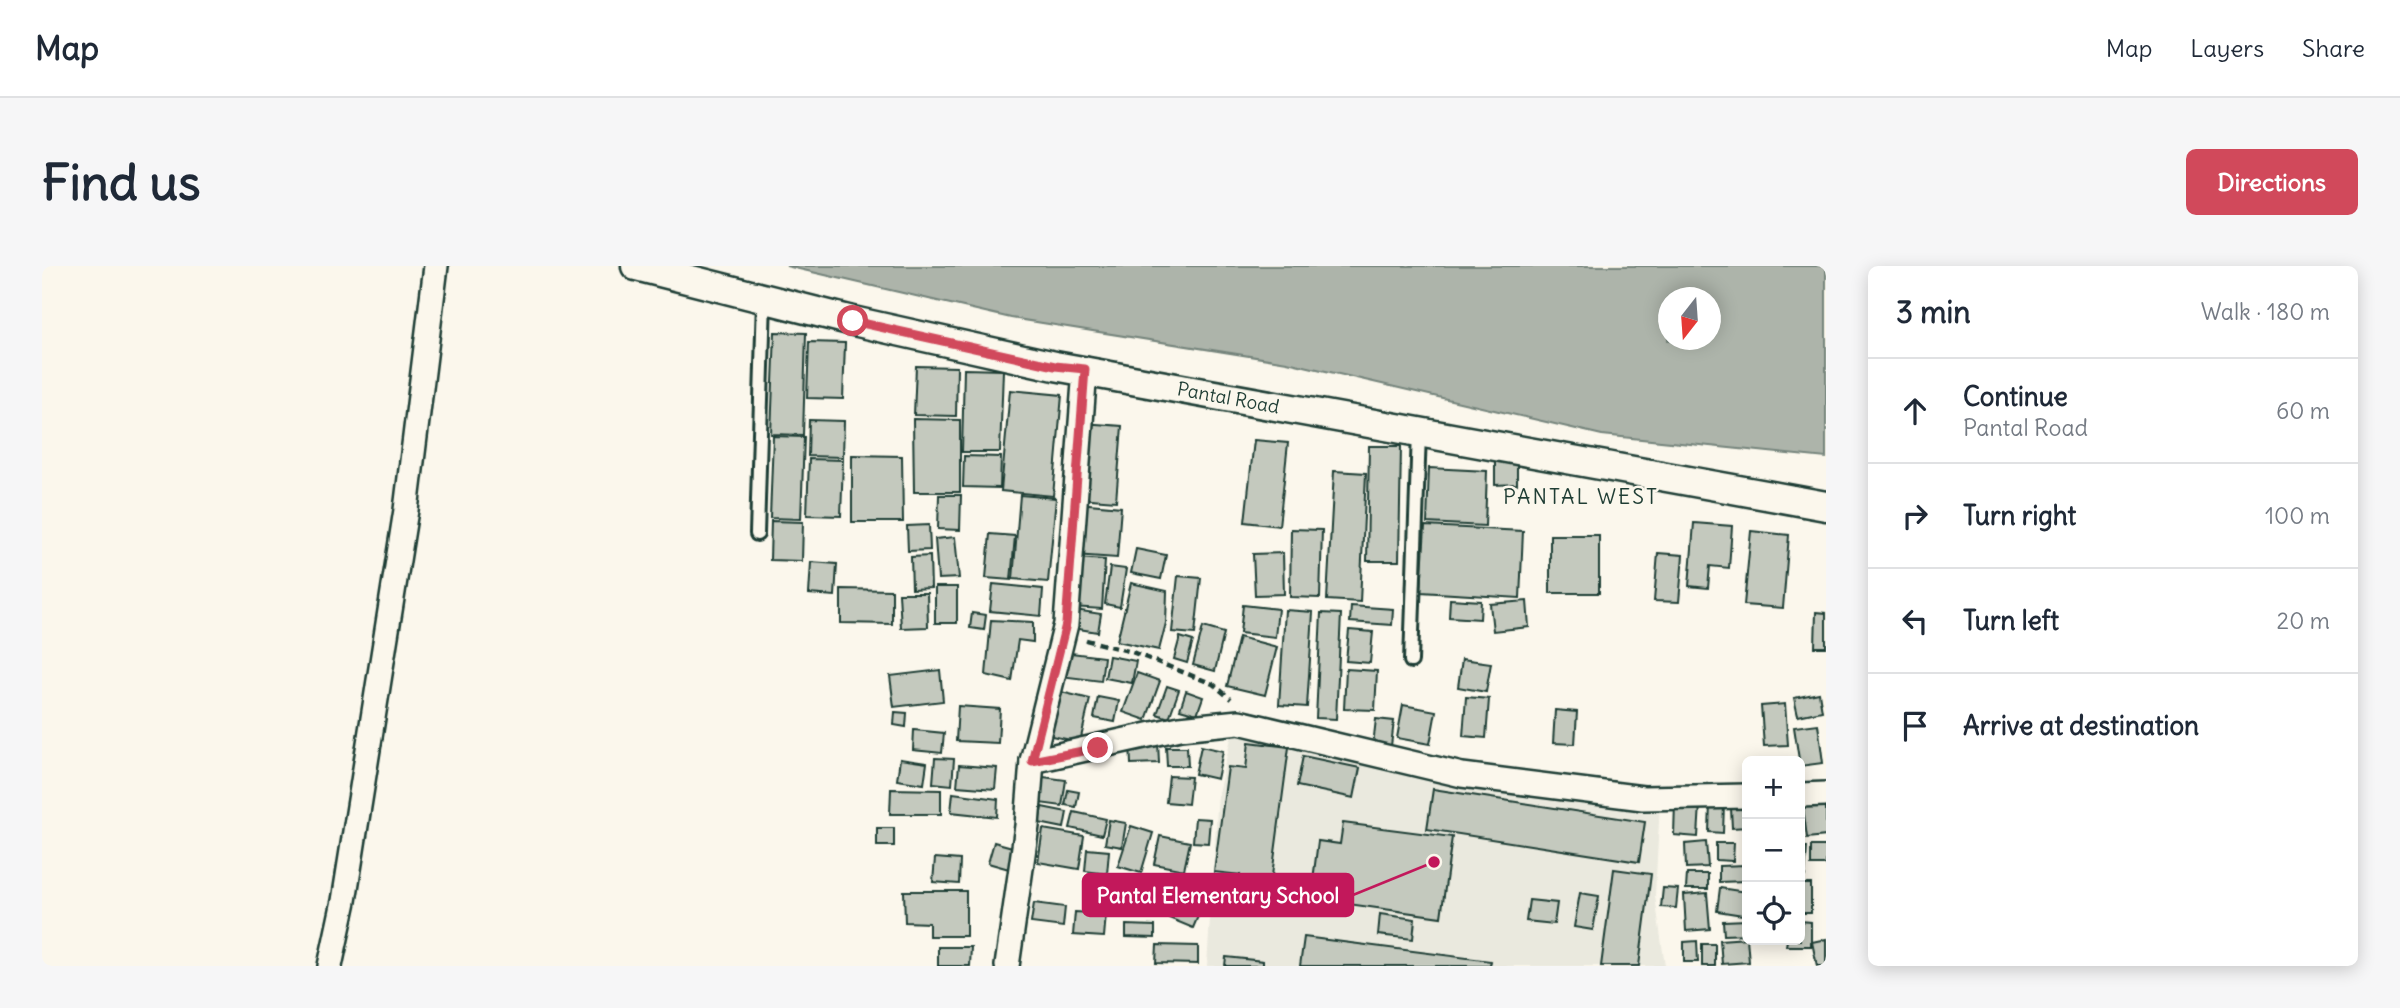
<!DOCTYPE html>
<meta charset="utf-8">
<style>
body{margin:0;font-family:Delius,sans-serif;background:#f6f6f7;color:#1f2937}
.controls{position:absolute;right:21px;bottom:21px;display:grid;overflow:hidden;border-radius:10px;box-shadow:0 4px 18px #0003}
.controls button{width:63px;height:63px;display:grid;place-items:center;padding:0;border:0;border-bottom:2px solid #e0e1e3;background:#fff;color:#1f2937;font:35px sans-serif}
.compass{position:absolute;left:1616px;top:21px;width:63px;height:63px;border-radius:50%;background:#fff;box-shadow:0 4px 18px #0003;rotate:197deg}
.stop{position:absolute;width:21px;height:21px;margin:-16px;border:5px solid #d1495b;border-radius:50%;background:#fff}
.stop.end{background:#d1495b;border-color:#fff;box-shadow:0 2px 7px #0008}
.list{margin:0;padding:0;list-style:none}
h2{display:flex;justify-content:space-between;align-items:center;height:91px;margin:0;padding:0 28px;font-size:30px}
h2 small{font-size:23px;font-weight:400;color:#747a83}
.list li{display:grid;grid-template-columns:46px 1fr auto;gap:21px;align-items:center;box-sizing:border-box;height:105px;padding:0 28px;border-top:2px solid #e0e1e3}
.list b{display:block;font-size:26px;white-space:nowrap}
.list p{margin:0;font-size:23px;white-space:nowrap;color:#747a83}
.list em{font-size:23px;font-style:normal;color:#747a83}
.icon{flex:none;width:38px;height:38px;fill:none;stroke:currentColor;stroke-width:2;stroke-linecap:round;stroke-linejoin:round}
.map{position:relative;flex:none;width:1784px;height:700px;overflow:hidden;border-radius:10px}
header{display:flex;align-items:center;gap:42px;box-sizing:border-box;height:98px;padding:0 35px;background:#fff;border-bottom:2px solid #e0e1e3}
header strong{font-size:33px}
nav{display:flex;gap:38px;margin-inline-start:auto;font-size:24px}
.intro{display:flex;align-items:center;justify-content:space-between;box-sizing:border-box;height:168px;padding:0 42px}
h1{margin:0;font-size:49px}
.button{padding:18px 32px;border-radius:10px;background:#d1495b;color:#fff;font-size:24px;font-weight:700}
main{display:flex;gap:42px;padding:0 42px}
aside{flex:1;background:#fff;border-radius:10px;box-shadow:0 4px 18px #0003}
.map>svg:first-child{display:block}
.built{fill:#eae9de}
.water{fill:#adb4aa;stroke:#74847b;stroke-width:2;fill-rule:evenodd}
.building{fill:#c4c9be;stroke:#1f3d34;stroke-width:2}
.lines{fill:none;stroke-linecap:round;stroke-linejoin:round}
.service-casing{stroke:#1f3d34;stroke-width:18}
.minor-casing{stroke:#1f3d34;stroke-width:28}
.tertiary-casing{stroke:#1f3d34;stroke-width:33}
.path{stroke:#1f3d34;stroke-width:4.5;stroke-dasharray:7 5;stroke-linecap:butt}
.service{stroke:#fbf7ec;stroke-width:12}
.minor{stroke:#fbf7ec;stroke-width:23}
.tertiary{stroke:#fbf7ec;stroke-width:28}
.route{stroke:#d1495b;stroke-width:9}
.labels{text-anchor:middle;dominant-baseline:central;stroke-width:5;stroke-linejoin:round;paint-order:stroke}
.street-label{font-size:19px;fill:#1f3d34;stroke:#fbf7ec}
.neighbourhood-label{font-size:21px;letter-spacing:2px;fill:#1f3d34;stroke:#fbf7ec}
.leader{fill:none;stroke:#c2185b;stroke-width:2.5}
.callout-dot{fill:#c2185b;stroke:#fbf7ec;stroke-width:2.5}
.callout{fill:#c2185b;stroke:#c2185b;stroke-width:2.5}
.callout-label{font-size:21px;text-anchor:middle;font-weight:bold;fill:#fff}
</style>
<header>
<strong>Map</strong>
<nav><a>Map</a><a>Layers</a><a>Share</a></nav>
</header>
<div class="intro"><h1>Find us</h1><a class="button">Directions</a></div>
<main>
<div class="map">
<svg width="1784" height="700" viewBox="0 0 1784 700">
<rect width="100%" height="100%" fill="#fbf7ec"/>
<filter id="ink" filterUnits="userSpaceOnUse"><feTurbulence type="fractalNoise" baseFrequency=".0143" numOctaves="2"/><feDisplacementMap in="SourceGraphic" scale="14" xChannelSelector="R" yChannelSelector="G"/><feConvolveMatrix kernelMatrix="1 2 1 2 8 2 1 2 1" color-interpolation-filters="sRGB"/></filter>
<g filter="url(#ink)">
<path class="built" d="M1191 464 1618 537 1613 630 1623 700H1165L1176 527Z"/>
<path class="water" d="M744 0H1784V192L1560 169 1245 96 969 52ZM1626 32H1668V74H1626Z"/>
<g class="building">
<path d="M733 66 764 67 761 169 729 168Z"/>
<path d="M767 76 803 77 801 133 765 132Z"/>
<path d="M874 100 915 101 914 150 872 149Z"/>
<path d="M922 103 961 104 958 186H920Z"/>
<path d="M968 124 1020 129 1011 230 959 225Z"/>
<path d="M871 153 918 154V226H872Z"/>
<path d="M767 154 802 155 801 191 766 190Z"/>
<path d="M1041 157 1080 160 1074 235 1036 232Z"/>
<path d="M731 170 762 171 759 253 728 252Z"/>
<path d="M1212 174 1246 177 1237 260 1203 256Z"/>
<path d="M1327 180H1359L1357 295H1325Z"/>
<path d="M810 189 860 190 861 256H810Z"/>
<path d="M922 190 959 191 958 222 921 221Z"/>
<path d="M767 193 801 194 799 250 765 249Z"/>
<path d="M1453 194H1475V218L1453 219Z"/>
<path d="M1387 202 1445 205 1443 260 1385 257Z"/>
<path d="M1292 205 1324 207 1318 336 1285 334Z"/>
<path d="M897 229H919L918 264 896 263Z"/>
<path d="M978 229 1014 232 1006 316 971 313Z"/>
<path d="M1036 237 1079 241 1075 292 1032 289Z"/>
<path d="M729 255 761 256 760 295 728 294Z"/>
<path d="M1652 257 1690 260 1687 302 1668 300 1666 322 1647 320Z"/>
<path d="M887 259 888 284 866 285 865 260Z"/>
<path d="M1383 260 1481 265 1478 332 1379 326Z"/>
<path d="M1249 263 1280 264 1278 332 1248 331Z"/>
<path d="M1709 265 1747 269 1741 342 1702 339Z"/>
<path d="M948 268 973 270 969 314 944 312Z"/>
<rect x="1508" y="269" width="49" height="58"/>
<path d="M913 271 917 312 896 313 893 273Z"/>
<path d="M1094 283 1124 289 1119 313 1089 307Z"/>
<path d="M1241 287 1242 328 1213 329 1211 288Z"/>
<path d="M1616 287 1641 289 1637 336 1612 335Z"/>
<path d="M888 290 889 322 870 323 869 291Z"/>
<path d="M1033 292 1063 294 1060 343 1030 341Z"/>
<path d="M769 296 795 298 793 330 767 328Z"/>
<path d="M1068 301 1084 303 1078 341 1063 338Z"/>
<path d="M1136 310 1159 312 1153 368 1130 366Z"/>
<path d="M1089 317 1125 325 1124 357 1117 384 1075 375Z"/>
<path d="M951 318 1001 323 999 350 948 345Z"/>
<rect x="893" y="321" width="22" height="36"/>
<path d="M799 323 850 324V358L799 357Z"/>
<path d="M857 327H885L886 361 859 362Z"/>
<path d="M1408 333 1439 335 1438 353 1407 351Z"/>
<path d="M1485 335 1487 361 1451 365 1448 338Z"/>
<path d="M1201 339 1236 343 1233 371 1198 367Z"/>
<path d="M1309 340 1351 343 1350 359 1308 356Z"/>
<path d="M1033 344 1059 348 1056 366 1030 362Z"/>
<path d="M1243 344 1271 346 1265 441 1237 439Z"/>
<path d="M1774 346 1784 347V381H1773Z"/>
<path d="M930 347 944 349 942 364 928 362Z"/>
<path d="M1279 347 1299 348 1294 453 1274 452Z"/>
<path d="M949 354 991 356V376L976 374 970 415 944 409Z"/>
<path d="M1161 361 1182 367 1173 405 1151 399Z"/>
<path d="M1307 364 1331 366 1328 397 1304 395Z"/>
<path d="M1138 371 1151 375 1145 397 1132 393Z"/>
<path d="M1197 371 1235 381 1223 429 1185 420Z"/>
<path d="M1021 386 1062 391 1059 415 1018 410Z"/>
<path d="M1067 390 1094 395 1090 417 1063 412Z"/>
<path d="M1420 393 1449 397 1444 426 1416 421Z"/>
<path d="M1304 403 1335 405 1333 444 1302 443Z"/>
<path d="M898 404 901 435 852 441 848 410Z"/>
<path d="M1095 407 1118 415 1104 454 1081 446Z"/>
<path d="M1125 420 1137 424 1127 452 1115 448Z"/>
<path d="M1015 425 1048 433 1038 476 1005 469Z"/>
<path d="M1144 425 1161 431 1155 448 1138 443Z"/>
<path d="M1777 427 1780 445 1756 450 1752 432Z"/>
<path d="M1056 431 1077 435 1073 456 1052 452Z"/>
<path d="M1424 431 1447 433 1444 472 1421 470Z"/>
<path d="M1743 438 1746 479 1722 480 1719 440Z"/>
<path d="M1361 439 1394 445 1388 478 1355 472Z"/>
<path d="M916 440 958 443 956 477 914 475Z"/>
<path d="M1513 444 1535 446 1533 478 1511 477Z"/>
<path d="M853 446 865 447 864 461 852 459Z"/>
<path d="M1334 453 1352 455 1349 480 1331 479Z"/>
<path d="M1776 458 1781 497 1758 500 1752 461Z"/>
<path d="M872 464 902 467 900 487 871 484Z"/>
<path d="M1116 476 1117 497 1089 498 1088 477Z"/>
<path d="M1207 476 1247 481 1226 640 1194 636 1198 609 1172 606 1186 501 1204 503Z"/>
<path d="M1159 480 1181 485 1175 513 1153 508Z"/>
<path d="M1124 481H1145L1146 500H1125Z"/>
<path d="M1261 490 1318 502 1312 532 1255 520Z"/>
<path d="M893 492 912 493 910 519 891 517Z"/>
<path d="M858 493 885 497 882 518 855 514Z"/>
<path d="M917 499 955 502 953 523 915 520Z"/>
<path d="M994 510 1024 514 1020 540 990 536Z"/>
<path d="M1127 510 1149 511 1146 538 1124 536Z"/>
<path d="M849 523 899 524V548H848Z"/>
<path d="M1391 523 1603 556 1597 596 1385 563Z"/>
<path d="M1026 524 1037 526 1034 541 1023 539Z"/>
<path d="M911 527 956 533 955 551 909 546Z"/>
<path d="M1633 536 1658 538 1656 571 1632 569Z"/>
<path d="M1668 537 1682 538 1681 567 1667 566Z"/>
<path d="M1784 539V570L1765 572 1761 541Z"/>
<path d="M1000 541 1025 546 1022 562 997 557Z"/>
<path d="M1689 542H1705V561L1690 562Z"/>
<path d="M1032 546 1064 553 1060 569 1028 562Z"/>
<path d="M1153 552 1168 553 1166 577 1151 576Z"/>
<path d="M1067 554 1084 557 1080 581 1063 578Z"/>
<path d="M1301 557 1410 571 1399 651 1292 636 1294 617 1271 614 1276 575 1298 578Z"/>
<path d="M1089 560 1111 567 1099 607 1076 600Z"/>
<rect x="835" y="562" width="17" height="18"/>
<path d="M1001 563 1042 570 1037 603 996 596Z"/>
<path d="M1118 570 1148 576 1142 604 1112 598Z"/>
<path d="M952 576 974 582 967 603 946 597Z"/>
<path d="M1664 576 1666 601 1644 602 1643 578Z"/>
<path d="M1674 577H1692L1691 595 1674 594Z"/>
<rect x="1769" y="580" width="15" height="19"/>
<path d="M1758 581H1765L1763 610H1758Z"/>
<path d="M1045 583 1067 585 1065 608 1043 605Z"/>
<path d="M893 592 918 594 917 618 891 616Z"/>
<path d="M1704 599V615L1677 616V600Z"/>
<path d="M1572 603 1609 608 1597 700H1559Z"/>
<path d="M1645 608H1666V623H1644Z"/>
<path d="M1123 613 1165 629 1151 662 1110 645Z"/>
<rect x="1758" y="618" width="11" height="29"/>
<path d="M1621 622 1636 623 1634 642 1619 641Z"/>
<path d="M1678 622 1704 626 1701 649 1675 645Z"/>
<path d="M862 625H924V670H887V657L863 656Z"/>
<path d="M1538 627 1557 630 1551 664 1532 661Z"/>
<path d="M1665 627 1668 663 1644 665 1642 629Z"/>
<path d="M1487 634 1515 637 1512 658 1484 655Z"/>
<path d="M992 637 1023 641 1021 661 989 657Z"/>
<path d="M1033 646 1064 648 1062 671 1031 669Z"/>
<path d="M1338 648 1373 653 1371 673 1336 669Z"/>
<path d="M1705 654V668L1682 669 1681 655Z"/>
<path d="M1758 655 1769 656V680H1744L1745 674H1758Z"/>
<path d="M1084 659 1113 660V672L1084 671Z"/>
<path d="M1262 671 1449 695 1448 700H1258Z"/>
<path d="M1705 672 1707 696 1680 698 1678 674Z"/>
<path d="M1784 673V700H1775L1770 676Z"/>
<path d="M1655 675 1656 696H1642V676Z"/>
<rect x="1660" y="678" width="13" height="22"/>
<path d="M1115 679 1156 680V698L1114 697Z"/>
<path d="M896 681H929L928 700H896Z"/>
<path d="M1184 691 1221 695V700H1183Z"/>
</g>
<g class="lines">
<g class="service-casing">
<g id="service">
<path d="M715 268 722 33"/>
<path d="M1369 395 1377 166"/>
</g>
</g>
<g class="minor-casing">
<g id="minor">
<path d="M990 495 1024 358 1043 103"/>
<path d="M1758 529 1784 528"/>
<path d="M288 700 302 635 364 244 394 0"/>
<path d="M965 700 985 560 990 495 1138 462 1197 456 1420 509 1601 532 1705 530"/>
</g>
</g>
<g class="tertiary-casing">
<g id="tertiary">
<path id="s1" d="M594 0 811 55 1013 100 1784 240"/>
</g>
</g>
<path class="path" d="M1044 374 1090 386 1171 418 1189 433"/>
<use href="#service" class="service"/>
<use href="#minor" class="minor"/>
<use href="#tertiary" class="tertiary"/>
</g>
</g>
<g class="lines" filter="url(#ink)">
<path class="route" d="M811 55 1013 100 1043 103 1024 358 990 495 1056 482"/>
</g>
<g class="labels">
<g class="street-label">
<text stroke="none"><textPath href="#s1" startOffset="607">Pantal Road</textPath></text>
</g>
<g class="neighbourhood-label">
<text x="1539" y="230">PANTAL WEST</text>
</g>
</g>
<path class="leader" d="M1392 596L1311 629"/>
<circle class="callout-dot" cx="1392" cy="596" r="7"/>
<rect class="callout" x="1041" y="608" width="270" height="42" rx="7"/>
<g class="callout-label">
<text x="1176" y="637">Pantal Elementary School</text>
</g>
</svg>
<div class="controls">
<button>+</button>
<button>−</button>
<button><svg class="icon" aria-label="locate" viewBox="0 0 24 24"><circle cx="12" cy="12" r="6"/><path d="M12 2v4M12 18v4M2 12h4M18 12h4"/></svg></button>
</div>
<svg class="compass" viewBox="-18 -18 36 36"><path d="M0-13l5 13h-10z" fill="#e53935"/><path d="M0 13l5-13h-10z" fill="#747a83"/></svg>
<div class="stop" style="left:811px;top:55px"></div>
<div class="stop end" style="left:1056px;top:482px"></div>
</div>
<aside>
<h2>3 min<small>Walk · 180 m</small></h2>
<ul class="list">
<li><svg class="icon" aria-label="ahead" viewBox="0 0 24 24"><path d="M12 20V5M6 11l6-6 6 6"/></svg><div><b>Continue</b><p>Pantal Road</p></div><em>60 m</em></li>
<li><svg class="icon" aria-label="right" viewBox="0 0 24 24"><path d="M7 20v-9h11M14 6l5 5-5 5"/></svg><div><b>Turn right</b></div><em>100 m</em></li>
<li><svg class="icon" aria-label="left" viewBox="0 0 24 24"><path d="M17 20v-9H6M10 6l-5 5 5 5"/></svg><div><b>Turn left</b></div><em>20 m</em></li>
<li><svg class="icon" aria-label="arrive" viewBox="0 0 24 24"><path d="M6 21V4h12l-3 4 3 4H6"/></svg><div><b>Arrive at destination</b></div></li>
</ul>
</aside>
</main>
